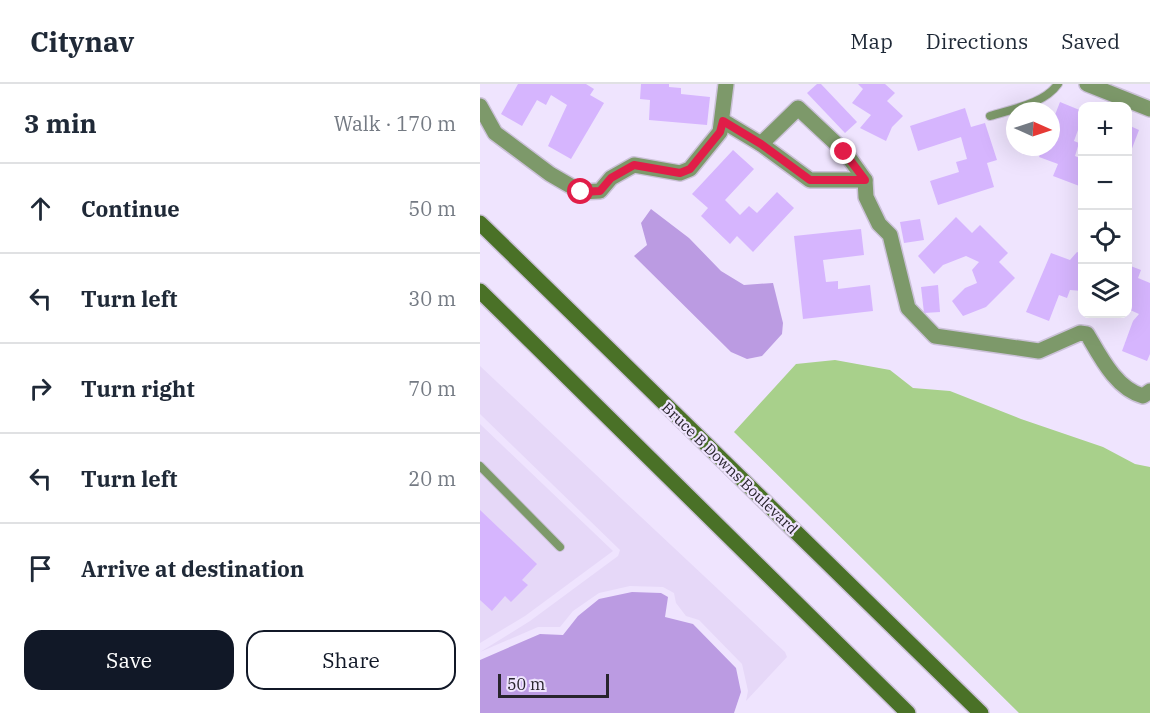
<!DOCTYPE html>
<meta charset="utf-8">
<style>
body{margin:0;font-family:"IBM Plex Serif",serif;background:#f2f2f3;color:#1f2937}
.controls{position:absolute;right:18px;top:18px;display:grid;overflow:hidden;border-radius:12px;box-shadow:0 6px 24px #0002}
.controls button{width:54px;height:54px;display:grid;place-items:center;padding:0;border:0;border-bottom:2px solid #e0e1e3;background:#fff;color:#1f2937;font:30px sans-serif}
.compass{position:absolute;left:526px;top:18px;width:54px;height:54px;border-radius:50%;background:#fff;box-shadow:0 6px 24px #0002;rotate:93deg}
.scale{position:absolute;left:18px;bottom:15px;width:111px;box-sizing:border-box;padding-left:6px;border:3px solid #28242d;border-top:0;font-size:16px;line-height:21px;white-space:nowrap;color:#28242d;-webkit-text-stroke:4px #efe4fe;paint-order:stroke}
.stop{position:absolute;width:18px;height:18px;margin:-14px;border:4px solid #e11d48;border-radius:50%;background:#fff}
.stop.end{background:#e11d48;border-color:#fff;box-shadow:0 2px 6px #0008}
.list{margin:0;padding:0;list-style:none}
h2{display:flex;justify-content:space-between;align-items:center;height:78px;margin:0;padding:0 24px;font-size:26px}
h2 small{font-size:20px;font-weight:400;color:#747a83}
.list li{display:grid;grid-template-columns:39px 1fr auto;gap:18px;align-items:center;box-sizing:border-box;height:90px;padding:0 24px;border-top:2px solid #e0e1e3}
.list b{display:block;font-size:22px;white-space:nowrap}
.list em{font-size:20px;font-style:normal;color:#747a83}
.actions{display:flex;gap:12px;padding:18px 24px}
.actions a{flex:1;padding:14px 0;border:2px solid #111827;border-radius:18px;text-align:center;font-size:21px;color:#111827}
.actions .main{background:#111827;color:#fff}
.icon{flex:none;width:33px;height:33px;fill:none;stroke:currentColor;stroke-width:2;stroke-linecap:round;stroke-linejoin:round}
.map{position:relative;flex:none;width:670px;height:629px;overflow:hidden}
header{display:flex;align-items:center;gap:36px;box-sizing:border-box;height:84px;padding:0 30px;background:#fff;border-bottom:2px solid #e0e1e3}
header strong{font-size:28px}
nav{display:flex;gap:33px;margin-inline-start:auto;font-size:21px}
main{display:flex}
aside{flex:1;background:#fff}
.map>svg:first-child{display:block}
.built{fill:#e6d8f8}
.green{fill:#a8d08b}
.water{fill:#bb9be2}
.building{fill:#d6b5fe}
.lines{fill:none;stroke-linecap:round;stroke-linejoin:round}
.lane-casing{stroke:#cbc1d8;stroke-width:10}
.street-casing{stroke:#cbc1d8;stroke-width:18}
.secondary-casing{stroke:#cbc1d8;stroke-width:18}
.lane{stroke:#7d996a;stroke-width:8}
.street{stroke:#7d996a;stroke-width:15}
.secondary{stroke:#4a7127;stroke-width:15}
.route{stroke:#e11d48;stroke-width:8}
.labels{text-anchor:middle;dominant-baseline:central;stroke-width:4.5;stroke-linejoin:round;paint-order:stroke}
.street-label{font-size:15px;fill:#28242d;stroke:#efe4fe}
</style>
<header>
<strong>Citynav</strong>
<nav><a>Map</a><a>Directions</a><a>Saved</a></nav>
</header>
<main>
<aside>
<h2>3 min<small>Walk · 170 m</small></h2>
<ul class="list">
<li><svg class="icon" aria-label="ahead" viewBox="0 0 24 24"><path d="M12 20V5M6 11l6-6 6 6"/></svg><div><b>Continue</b></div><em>50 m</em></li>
<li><svg class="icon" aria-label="left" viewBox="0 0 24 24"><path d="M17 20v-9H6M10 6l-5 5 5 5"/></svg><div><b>Turn left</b></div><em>30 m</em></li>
<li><svg class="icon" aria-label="right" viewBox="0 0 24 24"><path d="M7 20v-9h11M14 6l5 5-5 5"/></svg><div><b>Turn right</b></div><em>70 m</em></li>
<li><svg class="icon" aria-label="left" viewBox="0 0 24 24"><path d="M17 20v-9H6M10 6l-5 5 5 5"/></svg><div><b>Turn left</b></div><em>20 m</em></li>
<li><svg class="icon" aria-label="arrive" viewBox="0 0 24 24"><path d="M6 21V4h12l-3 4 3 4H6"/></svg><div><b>Arrive at destination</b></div></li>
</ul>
<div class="actions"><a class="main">Save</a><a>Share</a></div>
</aside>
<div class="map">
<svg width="670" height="629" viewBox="0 0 670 629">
<rect width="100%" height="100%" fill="#efe4fe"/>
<g class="built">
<path d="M0 282 305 568 307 573 266 617 268 607 262 580 219 536 206 532 196 519 194 509 183 503 150 502 119 509 93 527 80 543H58L0 568 50 537 138 472 140 466 0 330Z"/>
<path d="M0 340 133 467 45 532 0 559Z"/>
</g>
<path class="green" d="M355 276 410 286 433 304 470 307 541 335 623 363 655 380 670 383V629H539L254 348 316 280Z"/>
<g class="water">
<path d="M171 125 209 154 241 187 264 201 293 199 303 239 302 250 282 272 267 275 251 268 154 172 167 161 161 139Z"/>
<path d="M152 508 181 509 188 513 185 533 213 540 256 584 261 608 254 629H0V576L60 550 83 551 98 532 119 515Z"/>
</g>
<g class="building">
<path d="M38 0H106L114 5 110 11 124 19 91 75 68 62 87 21 71 11 66 21 57 16 42 42 21 30Z"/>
<path d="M161 0H189V3L201 4V10L230 13 227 41 169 36 170 16 160 15Z"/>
<path d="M337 0H341L377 38 365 49 327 9Z"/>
<path d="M378 0H405L415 9 407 17 423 32 412 43 406 57 380 44 391 31 372 19 383 5Z"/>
<path d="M580 18 602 27V35L594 57 599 59 595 72 602 75V103L573 92 578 80 559 73 563 63H571V41Z"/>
<path d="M485 24 491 43 505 39 517 76 507 79 514 103 458 121 450 97 479 88 476 78 487 75 481 53 438 67 430 42Z"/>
<path d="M648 41 659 46 648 75Z"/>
<path d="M253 66 274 85 245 116 260 131 269 122 277 129 297 108 314 124 273 168 257 152 250 160 221 132 228 124 212 110Z"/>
<path d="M476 133 492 149 500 141 528 169 519 178 535 194 506 223 483 232 472 217 485 204 497 199 492 186 499 178 486 172 463 181 454 190 438 172Z"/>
<path d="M440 135 444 156 424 159 420 138Z"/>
<path d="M381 145 384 171 343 176 346 198 358 197V205L390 201 393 227 323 235 314 152Z"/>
<path d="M597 168 602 170V207L590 206 587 214 579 211 569 237 546 228 571 169 590 176Z"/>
<path d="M648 181 661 186 658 194 670 199V270L667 277 642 267 653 237 659 230 648 225Z"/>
<path d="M458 201 460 228 444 229 441 203Z"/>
<path d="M0 426 57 480 42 496 48 501 31 518 25 512 12 527 0 516Z"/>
</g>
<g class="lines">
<g class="lane-casing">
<g id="lane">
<path d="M510 32C532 25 564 20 578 0"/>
<path d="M0 382 80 463"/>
</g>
</g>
<g class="street-casing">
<g id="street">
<path d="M607 0 670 25"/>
<path d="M0 22 15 49 70 90 101 108 120 107 131 94 154 81 200 89 210 85 240 48 246 0"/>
<path d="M243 37 281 60 330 96H385L386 113 399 140 410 151 428 224 455 252 559 267 600 249 607 250C620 272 636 305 663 312L670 307"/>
<path d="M281 60 318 24 365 68 385 96"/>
</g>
</g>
<g class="secondary-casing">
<g id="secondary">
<path d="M0 139 501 629"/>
<path d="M0 207 428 629"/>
</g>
</g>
<use href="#lane" class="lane"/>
<use href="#street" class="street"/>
<use href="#secondary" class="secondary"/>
</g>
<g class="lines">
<path class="route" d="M101 108 120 107 131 94 154 81 200 89 210 85 240 48 243 37 281 60 330 96H385L364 68"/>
</g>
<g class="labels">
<g class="street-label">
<text transform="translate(250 384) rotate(44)">Bruce B Downs Boulevard</text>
</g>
</g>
</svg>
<div class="controls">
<button>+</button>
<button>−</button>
<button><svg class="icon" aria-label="locate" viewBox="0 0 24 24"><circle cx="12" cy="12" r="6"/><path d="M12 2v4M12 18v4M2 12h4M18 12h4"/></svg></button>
<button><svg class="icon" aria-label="layers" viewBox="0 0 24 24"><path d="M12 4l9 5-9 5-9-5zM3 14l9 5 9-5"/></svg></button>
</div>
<svg class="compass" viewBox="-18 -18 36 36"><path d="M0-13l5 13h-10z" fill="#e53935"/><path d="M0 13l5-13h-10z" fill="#747a83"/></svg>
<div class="scale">50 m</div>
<div class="stop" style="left:101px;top:108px"></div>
<div class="stop end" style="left:364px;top:68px"></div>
</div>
</main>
